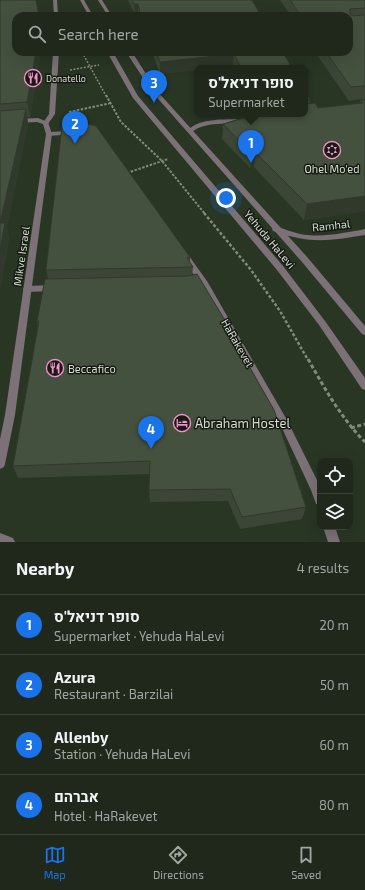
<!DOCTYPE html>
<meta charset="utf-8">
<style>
body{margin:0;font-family:"Exo 2",Heebo,sans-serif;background:#2c3428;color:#f1f3f6}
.controls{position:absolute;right:12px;bottom:12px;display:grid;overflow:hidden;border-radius:8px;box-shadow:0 4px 16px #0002}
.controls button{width:36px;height:36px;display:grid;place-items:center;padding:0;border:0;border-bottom:1px solid #3c443a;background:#1f281b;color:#f1f3f6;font:20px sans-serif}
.you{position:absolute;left:226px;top:198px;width:14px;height:14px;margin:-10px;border:3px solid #fff;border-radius:50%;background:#1a73e8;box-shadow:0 0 0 6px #1a73e833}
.badge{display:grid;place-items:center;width:26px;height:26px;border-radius:50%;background:#1a73e8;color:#fff;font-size:13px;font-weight:700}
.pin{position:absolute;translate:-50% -33px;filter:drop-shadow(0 1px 2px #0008)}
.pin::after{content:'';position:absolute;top:21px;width:14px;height:12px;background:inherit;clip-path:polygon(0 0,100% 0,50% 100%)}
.popup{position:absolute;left:194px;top:65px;width:114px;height:52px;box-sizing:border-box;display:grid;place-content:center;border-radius:8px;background:#1f281b;filter:drop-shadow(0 1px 3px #0005);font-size:13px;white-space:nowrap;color:#a1a6a3}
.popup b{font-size:15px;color:#f1f3f6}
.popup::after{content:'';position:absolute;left:50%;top:100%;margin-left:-8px;border:8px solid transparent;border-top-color:#1f281b}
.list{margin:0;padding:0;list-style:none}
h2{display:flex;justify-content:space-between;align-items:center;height:52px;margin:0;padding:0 16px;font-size:17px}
h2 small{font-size:13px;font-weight:400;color:#a1a6a3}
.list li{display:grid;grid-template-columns:26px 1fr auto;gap:12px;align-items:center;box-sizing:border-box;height:60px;padding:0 16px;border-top:1px solid #3c443a}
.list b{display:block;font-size:15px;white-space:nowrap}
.list p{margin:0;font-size:13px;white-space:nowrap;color:#a1a6a3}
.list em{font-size:13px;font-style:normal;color:#a1a6a3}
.icon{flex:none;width:22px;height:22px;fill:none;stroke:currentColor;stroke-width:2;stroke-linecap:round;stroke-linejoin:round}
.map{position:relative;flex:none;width:365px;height:542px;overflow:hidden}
.search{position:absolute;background:#1f281b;box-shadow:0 4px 16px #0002;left:12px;right:12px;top:12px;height:44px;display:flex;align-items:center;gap:10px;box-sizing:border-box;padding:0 14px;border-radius:12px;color:#a1a6a3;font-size:15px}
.sheet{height:292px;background:#1f281b}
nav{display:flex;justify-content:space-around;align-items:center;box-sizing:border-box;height:56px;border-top:1px solid #3c443a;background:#1f281b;font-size:11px;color:#a1a6a3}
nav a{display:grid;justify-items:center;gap:2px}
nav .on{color:#1a73e8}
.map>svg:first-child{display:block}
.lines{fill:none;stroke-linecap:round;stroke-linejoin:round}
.path-far3{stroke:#818a7c;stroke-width:1.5;stroke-dasharray:2 1.5;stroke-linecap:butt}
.path-far2{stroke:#818a7c;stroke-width:2;stroke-dasharray:2.5 1.5;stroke-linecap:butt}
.path-far1{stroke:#818a7c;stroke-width:2.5;stroke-dasharray:3 2;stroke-linecap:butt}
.path{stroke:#818a7c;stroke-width:3;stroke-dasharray:4 2.5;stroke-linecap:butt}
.service{fill:#7b7176;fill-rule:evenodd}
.pedestrian{fill:#7b7176;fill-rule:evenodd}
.minor{fill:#7b7176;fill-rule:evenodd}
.tertiary{fill:#7b7176;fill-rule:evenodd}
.wall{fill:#3b4636}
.shaded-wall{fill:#30392c}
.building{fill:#45513f;stroke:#30392c}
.labels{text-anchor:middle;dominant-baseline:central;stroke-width:3;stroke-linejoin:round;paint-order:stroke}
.far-poi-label{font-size:9px;fill:#d5dcd1;stroke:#161b13;text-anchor:start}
.poi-label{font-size:11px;fill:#d5dcd1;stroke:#161b13}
.street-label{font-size:11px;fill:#d5dcd1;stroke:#161b13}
.near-poi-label{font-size:13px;fill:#d5dcd1;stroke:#161b13;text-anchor:start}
</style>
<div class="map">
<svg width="365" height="542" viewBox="0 0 365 542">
<rect width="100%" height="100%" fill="#293624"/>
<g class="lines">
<g class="path-far3">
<path d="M82 52 106 96"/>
<path d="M70 70 99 65"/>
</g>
<g class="path-far2">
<path d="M106 95 121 122 162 161 205 214"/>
<path d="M69 112 111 103"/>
<path d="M127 173 168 159"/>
</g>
<path class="path-far1" d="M204 213 251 270 280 311 308 360"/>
<g class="path">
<path d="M308 359C325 389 341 418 365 442"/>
<path d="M351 428 365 424"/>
</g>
<path class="service" d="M53 285 56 286 57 288 56 290 53 291 27 292 24 291 23 289 24 287 27 286Z"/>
<g class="pedestrian">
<path d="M53 0H57L58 16H54Z"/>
<path d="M53 52H59L55 114 48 124 46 125 43 123 49 114Z"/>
<path d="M71 131 73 132V134L49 136 46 134 49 132Z"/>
<path d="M186 255 189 256 207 281 287 420 320 486V505L316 504 311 490 281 426 201 285 182 258Z"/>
<path d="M323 527H335L340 542H328Z"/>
</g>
<g class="minor">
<path d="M38 118 48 122 52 134 15 415 5 464 4 467 0 469V439L5 415 46 134 43 124 37 122 0 124V120Z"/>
<path d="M243 119 246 121 245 122C228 126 207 120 192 132H188L187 131C200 117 225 120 243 119Z"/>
<path d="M276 226C284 229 292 232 300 234 322 238 344 233 365 229V235C328 241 310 244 273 231L272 229Z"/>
<path d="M0 533 13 538 15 542H0Z"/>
</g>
<g class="tertiary">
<path d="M80 0H84L93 16H89Z"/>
<path d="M98 0H102L112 16H108Z"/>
<path d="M107 52H113L138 96 283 266 325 321 365 378V390L362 389 319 325 277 270 133 98Z"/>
<path d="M126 52H132L157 91 308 258 365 326V335L362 334 302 262 153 93Z"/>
</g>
</g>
<g class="wall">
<path d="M0 0 16 52H41L30 117H27L28 124 7 227 9 238 0 290Z"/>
<path d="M128 0H252L261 16H138V15H135Z"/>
<path d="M280 0H365V99H362L365 101V211L304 220 254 167 250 168 222 139 223 124 256 114H305V90L310 99V104L318 108 360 103 361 99 349 101 315 52H349V16H291Z"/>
<path d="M152 52H283L292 68H234L233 66 217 68H197V70L160 74Z"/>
<path d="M190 257V262L193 267 192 276 226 322V325L306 507 302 519 240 529 228 501 150 502 149 490 150 474 18 478 13 466 38 327 37 321 48 279 46 270Z"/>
</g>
<g class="shaded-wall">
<path d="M134 4H138V15H135Z"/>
<path d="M36 52H41L30 117 27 102Z"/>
<path d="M234 54 233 66 217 68H197V70L160 74V62Z"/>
<path d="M26 109 28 124 7 227 9 238 0 290V223Z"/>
<path d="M255 152 254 167 250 168 251 153Z"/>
<path d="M365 196V211L304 220 307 204Z"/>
</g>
<g class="building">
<path d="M0 0H36L39 16H16V52H36L27 102 0 104Z"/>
<path d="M132 0H252L261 16H141L138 4H134Z"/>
<path d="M290 0H365V8L350 9V14L352 16 365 15V86L351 87 326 52H349V16H301Z"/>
<path d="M156 52H283L292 68H241L234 54 160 62Z"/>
<path d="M305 90 310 99 305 100Z"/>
<path d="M361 99H363L365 101V196L307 204 255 152 251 153 223 124 257 114H305V104L315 103 318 108 363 103Z"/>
<path d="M26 109 0 223H5L0 251V111Z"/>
<path d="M88 124 96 126 190 257 187 258 193 267 46 270 62 126Z"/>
<path d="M197 274 226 322H224L274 410 306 507 242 517 230 489 149 490 150 461 13 466 39 321H37L45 279 188 276Z"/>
</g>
<defs>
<g id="restaurant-ring" transform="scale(0.9)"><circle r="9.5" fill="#161b13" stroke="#f890cc" stroke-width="1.5"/><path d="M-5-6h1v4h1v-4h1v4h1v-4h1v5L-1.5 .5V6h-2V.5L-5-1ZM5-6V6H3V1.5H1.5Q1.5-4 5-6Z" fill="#f890cc"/></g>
<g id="synagogue-ring" transform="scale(0.9)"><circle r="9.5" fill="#161b13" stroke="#f890cc" stroke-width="1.5"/><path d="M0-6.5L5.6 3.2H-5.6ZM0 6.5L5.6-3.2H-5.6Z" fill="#f890cc"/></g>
<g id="hotel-ring" transform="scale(0.9)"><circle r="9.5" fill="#161b13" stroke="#f890cc" stroke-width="1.5"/><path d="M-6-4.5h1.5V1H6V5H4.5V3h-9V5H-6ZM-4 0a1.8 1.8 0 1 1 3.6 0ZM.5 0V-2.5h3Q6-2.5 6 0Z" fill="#f890cc"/></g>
</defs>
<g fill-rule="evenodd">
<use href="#restaurant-ring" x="33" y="78"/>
<use href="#synagogue-ring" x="332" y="150"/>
<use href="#restaurant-ring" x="55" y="368"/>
<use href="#hotel-ring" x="182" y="423"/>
</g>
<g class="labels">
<g class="far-poi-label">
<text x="46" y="78">Donatello</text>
</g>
<g class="poi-label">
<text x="332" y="168">Ohel Mo'ed</text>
<text x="68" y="368" text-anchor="start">Beccafico</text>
</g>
<g class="street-label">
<text transform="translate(331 225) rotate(-6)">Ramhal</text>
<text transform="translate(270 239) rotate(50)">Yehuda HaLevi</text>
<text transform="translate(21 256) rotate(-82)">Mikve Israel</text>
<text transform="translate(238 343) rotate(60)">HaRakevet</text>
</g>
<g class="near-poi-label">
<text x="195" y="423">Abraham Hostel</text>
</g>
</g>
</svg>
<div class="controls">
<button><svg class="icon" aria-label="locate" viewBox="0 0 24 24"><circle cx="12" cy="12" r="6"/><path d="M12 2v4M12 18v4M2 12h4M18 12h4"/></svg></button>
<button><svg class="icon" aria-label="layers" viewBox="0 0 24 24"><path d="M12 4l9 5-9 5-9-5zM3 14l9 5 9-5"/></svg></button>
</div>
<div class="you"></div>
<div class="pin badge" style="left:251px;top:163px">1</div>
<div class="popup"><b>סופר דניאל'ס</b>Supermarket</div>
<div class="pin badge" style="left:75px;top:144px">2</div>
<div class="pin badge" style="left:154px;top:103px">3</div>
<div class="pin badge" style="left:151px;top:449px">4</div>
<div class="search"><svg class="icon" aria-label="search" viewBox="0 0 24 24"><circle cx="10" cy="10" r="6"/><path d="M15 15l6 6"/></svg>Search here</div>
</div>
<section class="sheet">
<h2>Nearby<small>4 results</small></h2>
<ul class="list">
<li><span class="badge">1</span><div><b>סופר דניאל'ס</b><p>Supermarket · Yehuda HaLevi</p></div><em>20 m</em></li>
<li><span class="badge">2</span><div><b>Azura</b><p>Restaurant · Barzilai</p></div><em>50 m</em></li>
<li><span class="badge">3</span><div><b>Allenby</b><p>Station · Yehuda HaLevi</p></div><em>60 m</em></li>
<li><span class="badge">4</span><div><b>אברהם</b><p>Hotel · HaRakevet</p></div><em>80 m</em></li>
</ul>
</section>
<nav>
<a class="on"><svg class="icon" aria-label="map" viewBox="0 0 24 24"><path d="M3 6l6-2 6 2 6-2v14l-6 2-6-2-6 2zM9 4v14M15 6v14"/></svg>Map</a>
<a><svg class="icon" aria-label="directions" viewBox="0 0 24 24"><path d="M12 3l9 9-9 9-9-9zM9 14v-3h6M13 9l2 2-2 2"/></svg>Directions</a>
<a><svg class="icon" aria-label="saved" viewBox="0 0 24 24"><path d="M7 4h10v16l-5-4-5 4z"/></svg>Saved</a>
</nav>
